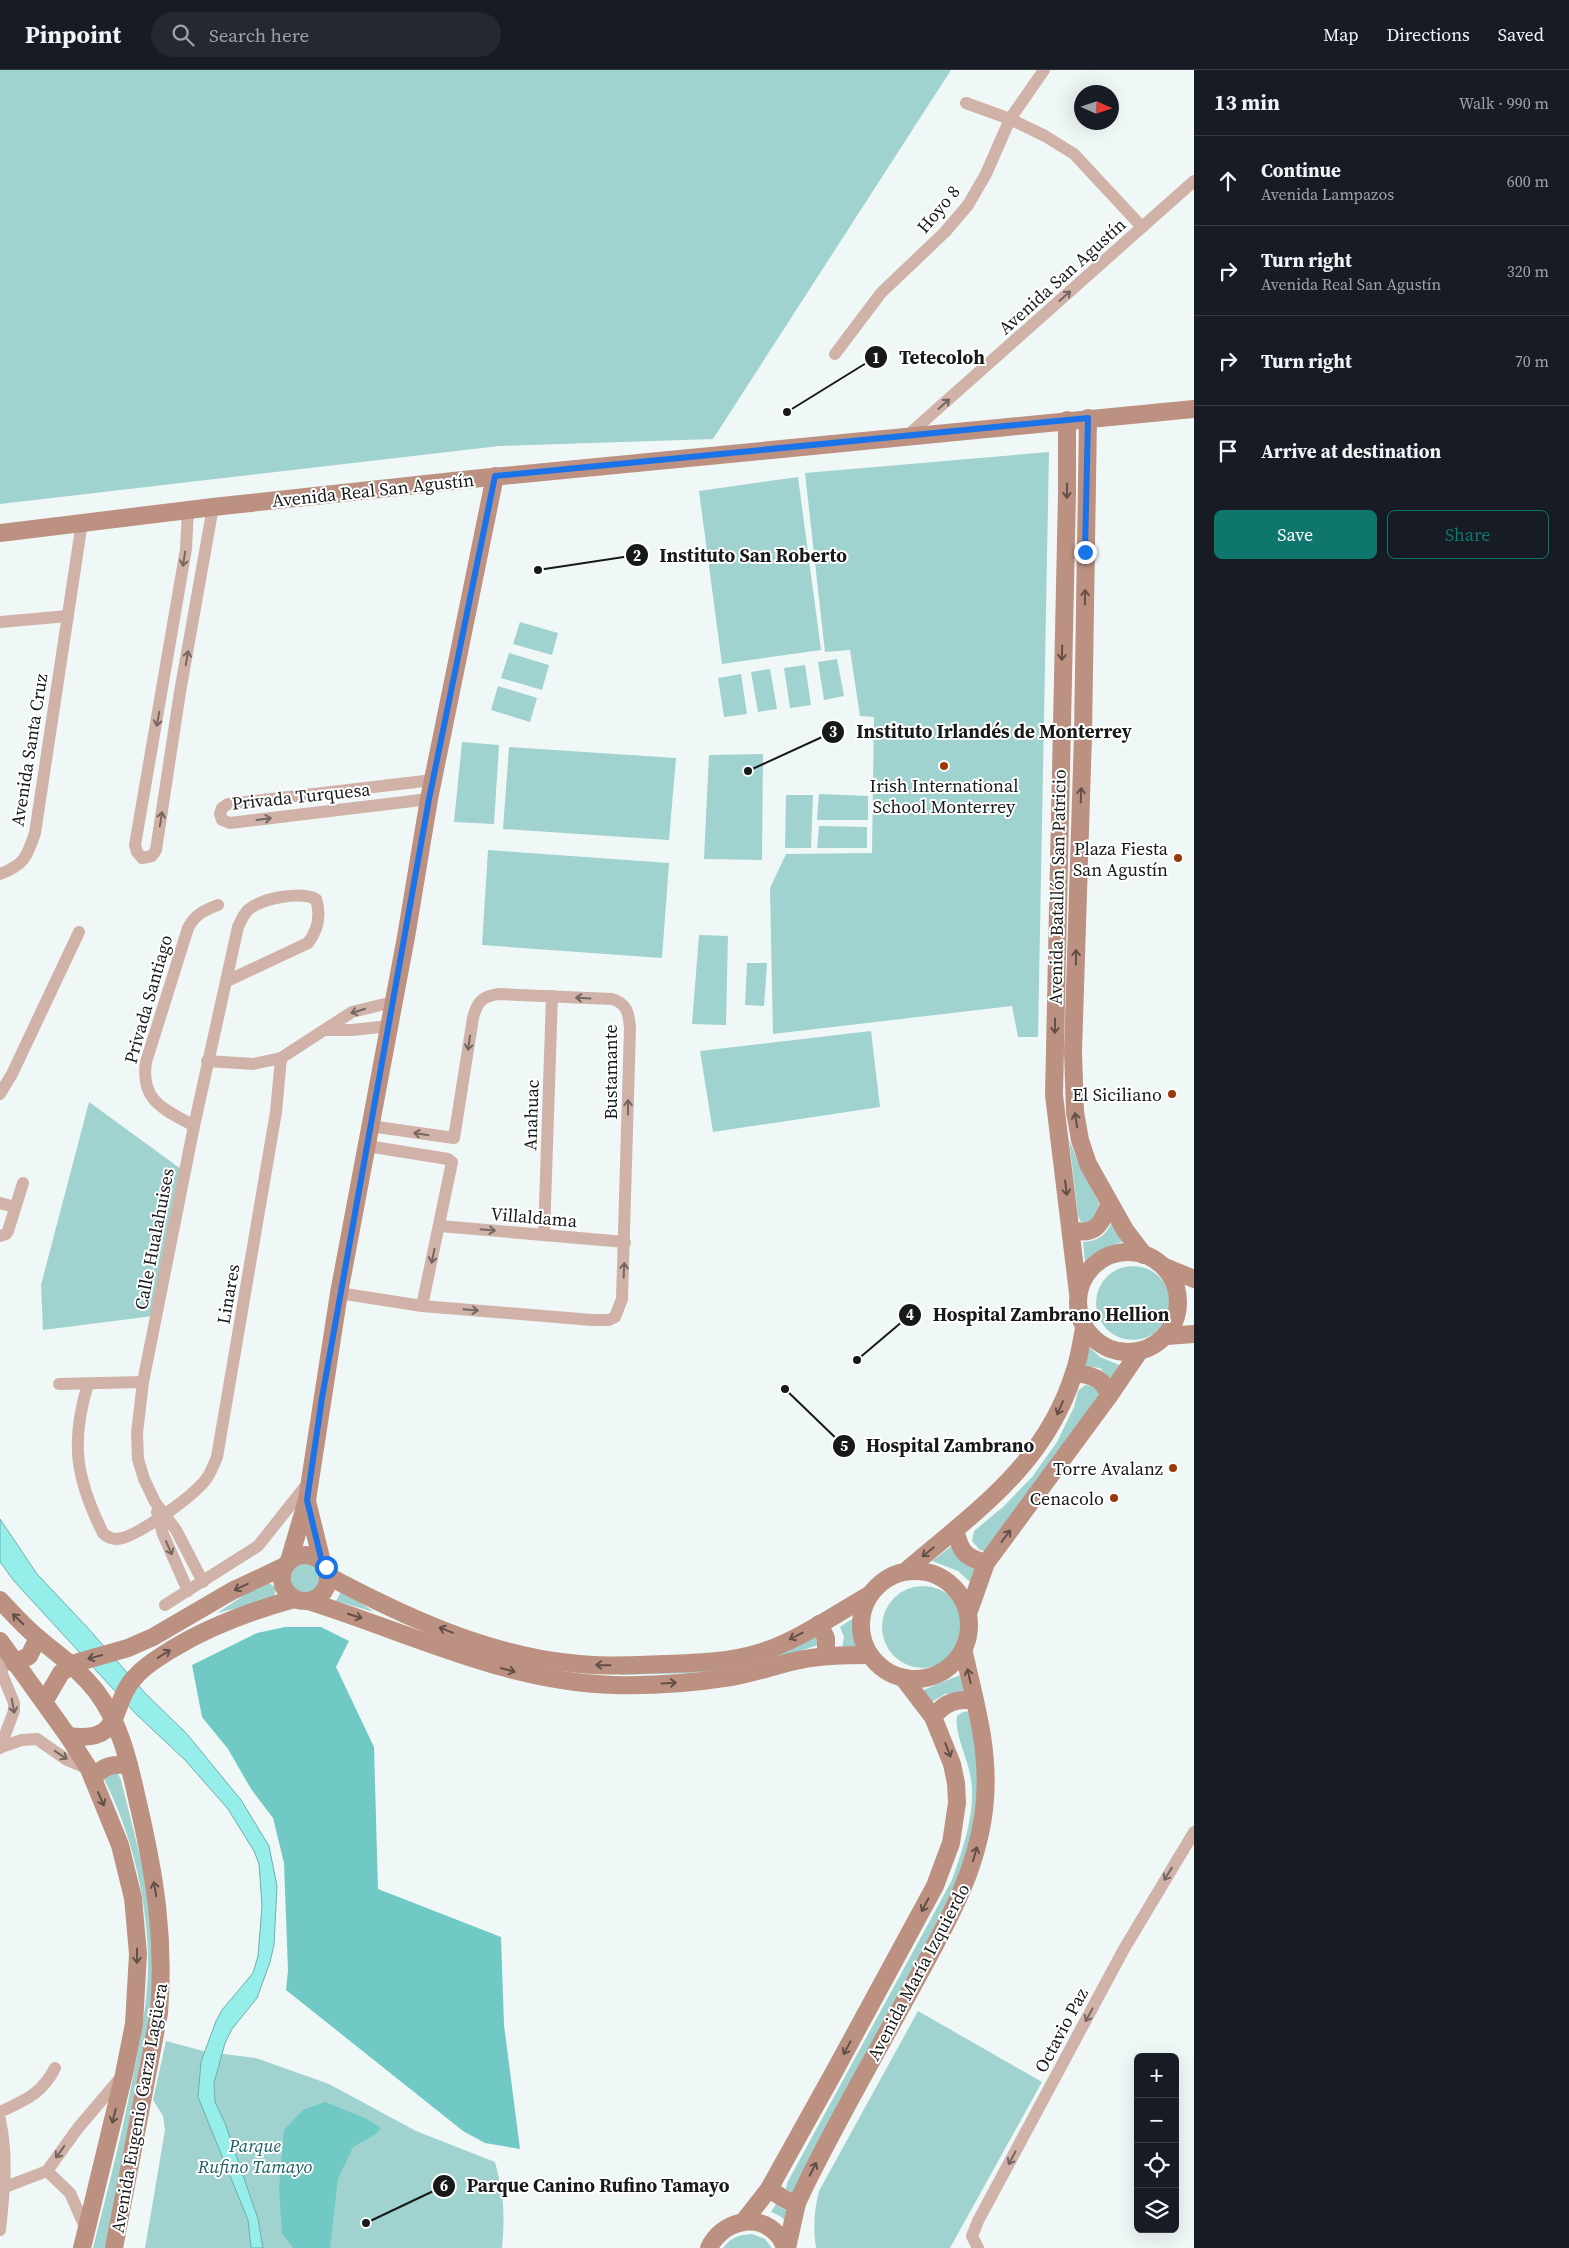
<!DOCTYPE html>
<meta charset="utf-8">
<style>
body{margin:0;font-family:"Source Serif 4",serif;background:#242831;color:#f1f3f6}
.controls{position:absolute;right:15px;bottom:15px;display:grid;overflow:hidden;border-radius:8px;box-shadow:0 5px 20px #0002}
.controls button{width:45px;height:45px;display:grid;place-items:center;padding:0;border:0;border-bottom:1px solid #363941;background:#171b24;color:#f1f3f6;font:25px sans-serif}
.compass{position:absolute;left:1074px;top:15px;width:45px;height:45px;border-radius:50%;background:#171b24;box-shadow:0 5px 20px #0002;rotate:93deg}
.stop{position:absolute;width:15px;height:15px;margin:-11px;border:4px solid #1a73e8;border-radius:50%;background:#fff}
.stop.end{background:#1a73e8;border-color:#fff;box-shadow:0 1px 5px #0008}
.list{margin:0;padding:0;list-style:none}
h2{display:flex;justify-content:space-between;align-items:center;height:65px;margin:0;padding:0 20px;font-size:21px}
h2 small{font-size:16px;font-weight:400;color:#9ea1a6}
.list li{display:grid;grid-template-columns:32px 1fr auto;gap:15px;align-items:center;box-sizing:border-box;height:90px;padding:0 20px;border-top:1px solid #363941}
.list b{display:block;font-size:19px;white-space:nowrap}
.list p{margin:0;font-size:16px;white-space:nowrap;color:#9ea1a6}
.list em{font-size:16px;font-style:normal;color:#9ea1a6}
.actions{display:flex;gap:10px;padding:15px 20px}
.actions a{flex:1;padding:11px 0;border:1px solid #0f766e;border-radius:8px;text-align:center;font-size:18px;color:#0f766e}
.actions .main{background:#0f766e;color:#fff}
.icon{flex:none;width:28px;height:28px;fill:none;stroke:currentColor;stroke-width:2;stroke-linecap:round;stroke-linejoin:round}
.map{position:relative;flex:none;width:1194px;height:2178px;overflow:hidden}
header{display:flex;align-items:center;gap:30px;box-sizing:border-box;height:70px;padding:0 25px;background:#171b24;border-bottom:1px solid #363941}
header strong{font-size:24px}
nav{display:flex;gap:28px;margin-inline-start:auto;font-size:18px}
.search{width:350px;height:45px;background:#242831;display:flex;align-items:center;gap:12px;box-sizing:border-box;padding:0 18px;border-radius:28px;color:#9ea1a6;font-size:19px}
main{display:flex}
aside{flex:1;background:#171b24}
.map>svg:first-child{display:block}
.green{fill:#a0d2cf}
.forest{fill:#70c9c4}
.water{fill:#95eee9;stroke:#6faeab}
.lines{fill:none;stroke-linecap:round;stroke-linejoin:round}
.street{stroke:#d1b2a8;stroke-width:12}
.secondary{stroke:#bd9182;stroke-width:18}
.oneway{stroke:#746660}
.oneway2{stroke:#625048}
.route{stroke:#1a73e8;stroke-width:6}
.poi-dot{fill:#9c370a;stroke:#fff;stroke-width:2}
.labels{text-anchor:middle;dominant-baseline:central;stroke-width:4;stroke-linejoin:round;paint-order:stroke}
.street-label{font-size:18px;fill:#171a19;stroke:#fff}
.poi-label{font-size:18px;fill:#171a19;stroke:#fff;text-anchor:end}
.park-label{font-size:18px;font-style:italic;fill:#17615e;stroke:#fff}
.leader{fill:none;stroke:#171a19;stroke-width:2}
.callout-dot{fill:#171a19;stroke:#fff;stroke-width:2}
.mark-label{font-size:15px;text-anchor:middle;font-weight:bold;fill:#fff}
.callout-label{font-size:19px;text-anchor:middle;font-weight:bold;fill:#171a19;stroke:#fff;stroke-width:4;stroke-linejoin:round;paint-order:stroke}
</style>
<header>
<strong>Pinpoint</strong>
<div class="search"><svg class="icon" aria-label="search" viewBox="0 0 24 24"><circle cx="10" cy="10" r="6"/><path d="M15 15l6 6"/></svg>Search here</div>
<nav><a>Map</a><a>Directions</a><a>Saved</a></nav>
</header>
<main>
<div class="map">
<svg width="1194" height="2178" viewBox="0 0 1194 2178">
<rect width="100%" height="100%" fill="#f0f8f7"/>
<g class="green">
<path d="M0 0H951L713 369 499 376 0 434Z"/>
<path d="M1049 382 1038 967H1018L1012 936 773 964 770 818 786 784 872 783 874 647 860 646 850 580 825 582 805 403Z"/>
<path d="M798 407 821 580 722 594 699 421Z"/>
<path d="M520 552 558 563 552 585 513 574Z"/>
<path d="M509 583 549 595 542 620 501 608Z"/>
<path d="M837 589 844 626 824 630 818 592Z"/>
<path d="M805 595 811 635 790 638 784 598Z"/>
<path d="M770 599 777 639 758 642 751 602Z"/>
<path d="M741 604 747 644 724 647 718 608Z"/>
<path d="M498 616 537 628 530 652 491 640Z"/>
<path d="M462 672 499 675 494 754 454 752Z"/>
<path d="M509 677 676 688 669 770 503 759Z"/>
<path d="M763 684 762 790 704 789 709 685Z"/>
<path d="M819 724 868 726V750H817Z"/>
<path d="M786 725H813L811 778H785Z"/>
<path d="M819 756 867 757V778H817Z"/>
<path d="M488 780 669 793 662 888 482 875Z"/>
<path d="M699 865 728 866 726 955 692 954Z"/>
<path d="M747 893H767L764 936 745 935Z"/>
<path d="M871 961 880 1037 713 1062 700 981Z"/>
<path d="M89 1032 181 1099 153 1246 43 1260 41 1215Z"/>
<path d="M1069 1069 1077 1090 1099 1133 1098 1143 1092 1151 1086 1154 1081 1152 1078 1146Z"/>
<path d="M1112 1152 1129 1170C1111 1174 1099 1181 1085 1193L1083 1172C1098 1171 1105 1166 1112 1152Z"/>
<circle cx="1133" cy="1233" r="37"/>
<path d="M1089 1277 1100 1287 1124 1297 1111 1312 1100 1298 1083 1296Z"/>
<path d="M1085 1315 1094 1316 1098 1321 1099 1330 992 1482 980 1480 972 1471 974 1461 1003 1437 1032 1407 1057 1372 1074 1337 1078 1321Z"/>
<path d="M953 1475 975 1498 980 1521 958 1501 932 1491Z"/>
<circle cx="307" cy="1508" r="16"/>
<path d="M266 1511 276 1518 275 1524 271 1530 217 1543Z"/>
<circle cx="923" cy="1557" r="41"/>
<path d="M342 1520 374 1542 336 1531Z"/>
<path d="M855 1547 856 1565 859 1580 842 1578 844 1567 840 1557Z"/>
<path d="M819 1563 818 1575C796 1582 775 1591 752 1596 709 1605 662 1603 618 1605Z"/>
<path d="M960 1605 964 1622 945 1624 930 1633 921 1621Z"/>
<path d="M971 1641 978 1644 981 1738 951 1834 794 2122H790L786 2119 787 2113 952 1810C963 1778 976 1743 971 1709 968 1689 954 1663 957 1646L963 1642Z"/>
<path d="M117 1702 121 1710 150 1826 154 1857 153 1934 106 2178H93C107 2123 121 2068 132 2012 140 1970 149 1928 148 1885 146 1823 131 1762 103 1707Z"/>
<path d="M918 1941 1042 2012 950 2178H816C813 2158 814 2141 819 2121Z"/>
<path d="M166 1971 207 1982 256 1988 329 2014 416 2061 495 2092C504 2125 505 2144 502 2178H145L165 2060 163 2046 153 2030Z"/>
<path d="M776 2134 782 2139 791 2140 790 2155 780 2146 771 2142Z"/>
<path d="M752 2164 765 2169 772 2178H723C731 2167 739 2165 752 2164Z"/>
</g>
<g class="forest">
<path d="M285 1557H321L349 1571 336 1597 374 1677 378 1819 501 1867 504 1955 520 2079 485 2073 463 2061 286 1920 288 1901 284 1793 273 1748 251 1719 228 1679 202 1647 192 1595 257 1563Z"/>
<path d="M325 2032 365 2048 381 2058 376 2064 353 2077 338 2109 330 2178H293L282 2163 279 2118 284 2060 303 2040Z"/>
</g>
<path class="water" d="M0 1449 37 1504 87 1557 145 1623 187 1664 241 1730 269 1776 277 1816 274 1875 270 1892 257 1928 232 1959 225 1973 214 2013 215 2032 225 2053 258 2149 263 2178H251L248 2150 198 2027 201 1992 216 1951 222 1940 253 1903 258 1886 262 1836 259 1794 254 1781 228 1739 185 1690 136 1644 14 1511 0 1492Z"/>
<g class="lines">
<g class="street">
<path d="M966 33 1010 49 1045 66 1074 84 1142 157"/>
<path d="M835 284 881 223 945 162 968 135 986 104 1010 49 1044 0"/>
<path d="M907 366 1194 111"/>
<path d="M188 440 186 479 135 775 137 782 142 788 152 786 156 780 180 622 213 437"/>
<path d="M0 552 68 546"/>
<path d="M429 729 230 753 222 750 220 744 222 738 228 734 433 710"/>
<path d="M0 804C24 795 27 787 35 763L82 452"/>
<path d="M327 960H352L389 956"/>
<path d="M207 991 253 994 281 988 352 942 393 932"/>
<path d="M0 1024 12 1004 79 862"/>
<path d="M194 1056C164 1039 140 1031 146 992L188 858C195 844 205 840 218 835"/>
<path d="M367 1076 448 1089 452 1092 422 1236"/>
<path d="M0 1133 15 1137"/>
<path d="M440 1156 625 1172"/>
<path d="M544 1165 552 926"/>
<path d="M0 1166 6 1164 8 1161 23 1113"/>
<path d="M339 1223 422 1236 592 1250H609L615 1247 622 1229 630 958C629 944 627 933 612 929L499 924C482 926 477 932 473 948L454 1068 370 1056"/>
<path d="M59 1314 143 1312"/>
<path d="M88 1314C70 1372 76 1409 103 1463 107 1467 111 1469 117 1469 136 1468 195 1425 207 1408 211 1402 214 1394 217 1387L276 1042 281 988"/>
<path d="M157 1442 163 1464 188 1521"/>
<path d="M203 1512 176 1460 155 1432 144 1409 138 1389 137 1363 143 1312 194 1056 238 857C241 851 243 845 248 840 262 828 300 821 316 829 321 845 318 860 308 873L227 911"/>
<path d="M165 1535 258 1476 308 1413"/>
<path d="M1 1677 22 1670 37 1669 67 1690 89 1699"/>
<path d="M0 1678 14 1641V1633L2 1604 1 1572"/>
<path d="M0 2042C25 2030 42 2024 55 1998"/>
<path d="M0 2050C8 2087 4 2123 0 2160"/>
<path d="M47 2101 70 2123 86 2159"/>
<path d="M0 2119 47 2101 78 2058 123 2005"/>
<path d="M978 2178 972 2166 978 2151 1124 1879 1194 1762"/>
</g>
<g class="secondary">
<path d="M1088 348 1083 665 1073 982 1075 1042 1080 1070 1088 1094 1125 1160 1144 1185"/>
<path d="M1067 350V423L1054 1025 1078 1223"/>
<path d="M0 463 213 437 472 409 1194 339"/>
<path d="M1071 1160C1095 1166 1101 1155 1109 1135"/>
<circle cx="1128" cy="1232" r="50"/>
<path d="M1165 1197 1194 1209"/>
<path d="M1167 1266 1194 1264"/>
<path d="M1074 1303C1092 1305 1104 1308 1109 1326"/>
<path d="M307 1431 322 1492"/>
<path d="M955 1460C961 1482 964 1487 986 1493"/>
<circle cx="305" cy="1508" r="23"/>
<path d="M289 1491 307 1430 339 1223 406 867 429 729 495 406"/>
<path d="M907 1500C976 1441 1045 1395 1074 1303 1079 1289 1081 1273 1084 1259"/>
<circle cx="915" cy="1555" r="54"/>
<path d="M328 1506C403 1546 485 1584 570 1593 601 1597 633 1595 664 1594 695 1593 729 1592 758 1583 794 1573 836 1544 869 1525"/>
<path d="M0 1530C12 1543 24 1556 37 1567 58 1585 79 1599 96 1621 121 1654 129 1693 138 1733 155 1806 165 1867 159 1943L114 2178"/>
<path d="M308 1531C410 1563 506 1612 614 1615 653 1616 693 1613 731 1607 757 1603 780 1593 805 1589 826 1585 848 1585 869 1585"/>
<path d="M969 1541 986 1493 1109 1326 1139 1282"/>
<path d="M819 1554 826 1568V1586"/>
<path d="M0 1571 68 1666 89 1699 120 1775 133 1828 138 1884 134 1954 124 2004 82 2178"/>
<path d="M14 1593 29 1586 38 1568"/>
<path d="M44 1632 61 1603 72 1594 128 1578 153 1567 232 1521 285 1496"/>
<path d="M933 1647C945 1632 957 1628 975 1631"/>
<path d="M68 1666C127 1674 108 1633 137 1605 147 1594 161 1586 174 1578 212 1555 251 1541 294 1529"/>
<path d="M93 1709C102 1695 113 1694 129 1695"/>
<path d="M769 2119 786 2130 797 2133"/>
<path d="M744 2151 769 2119 833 2004 935 1816 951 1773 957 1733 956 1713 952 1694 933 1647 904 1609"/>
<path d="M709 2178C721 2152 757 2141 778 2165 781 2168 783 2174 786 2178"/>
<path d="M787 2178 797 2133 807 2112C839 2047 875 1985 910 1921 943 1860 980 1800 985 1729 989 1678 975 1632 964 1583"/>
</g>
</g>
<defs><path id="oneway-shaft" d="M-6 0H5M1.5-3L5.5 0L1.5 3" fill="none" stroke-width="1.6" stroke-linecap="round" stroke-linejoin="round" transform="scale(1.25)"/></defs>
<g class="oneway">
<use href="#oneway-shaft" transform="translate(1065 226) rotate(-42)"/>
<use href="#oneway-shaft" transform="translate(944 334) rotate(-42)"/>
<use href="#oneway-shaft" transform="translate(184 489) rotate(99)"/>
<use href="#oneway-shaft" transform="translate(187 588) rotate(-80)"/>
<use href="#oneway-shaft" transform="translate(158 649) rotate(100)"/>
<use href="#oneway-shaft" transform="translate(161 749) rotate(-81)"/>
<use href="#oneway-shaft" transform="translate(264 749) rotate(-7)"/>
<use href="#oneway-shaft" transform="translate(583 928) rotate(-177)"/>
<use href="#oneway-shaft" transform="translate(358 941) rotate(162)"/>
<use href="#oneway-shaft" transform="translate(469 973) rotate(98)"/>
<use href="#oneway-shaft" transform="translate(628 1037) rotate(-89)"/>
<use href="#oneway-shaft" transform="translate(421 1064) rotate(-171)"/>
<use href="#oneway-shaft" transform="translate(488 1160) rotate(5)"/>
<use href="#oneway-shaft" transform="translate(433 1186) rotate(102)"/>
<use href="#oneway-shaft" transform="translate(624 1200) rotate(-87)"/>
<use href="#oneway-shaft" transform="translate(471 1240) rotate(5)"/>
<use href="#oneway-shaft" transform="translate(169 1478) rotate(66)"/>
<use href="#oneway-shaft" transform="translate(13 1636) rotate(80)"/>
<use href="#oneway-shaft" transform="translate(61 1685) rotate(34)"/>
<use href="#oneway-shaft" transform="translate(1168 1804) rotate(122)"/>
<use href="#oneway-shaft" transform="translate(1089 1945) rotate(118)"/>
<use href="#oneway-shaft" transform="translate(60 2082) rotate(126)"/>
<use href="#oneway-shaft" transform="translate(1012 2088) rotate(118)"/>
</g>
<g class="oneway2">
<use href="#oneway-shaft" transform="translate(1067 421) rotate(91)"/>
<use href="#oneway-shaft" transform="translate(1085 527) rotate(-89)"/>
<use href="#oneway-shaft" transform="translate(1062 583) rotate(92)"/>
<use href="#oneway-shaft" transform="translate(1081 725) rotate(-88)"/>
<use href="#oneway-shaft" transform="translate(1076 887) rotate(-89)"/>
<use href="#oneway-shaft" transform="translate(1055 956) rotate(91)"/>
<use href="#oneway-shaft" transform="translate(1076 1050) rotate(-99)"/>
<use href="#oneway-shaft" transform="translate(1066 1118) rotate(83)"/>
<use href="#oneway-shaft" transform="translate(1060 1338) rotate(114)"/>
<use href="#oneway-shaft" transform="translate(1006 1466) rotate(-53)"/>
<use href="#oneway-shaft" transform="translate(928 1482) rotate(141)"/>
<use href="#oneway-shaft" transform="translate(241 1517) rotate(155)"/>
<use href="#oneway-shaft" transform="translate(355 1546) rotate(18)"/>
<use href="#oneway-shaft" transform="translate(18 1549) rotate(-136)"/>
<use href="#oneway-shaft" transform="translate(446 1560) rotate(-158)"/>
<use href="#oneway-shaft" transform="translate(796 1566) rotate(153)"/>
<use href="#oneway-shaft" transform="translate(164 1584) rotate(-32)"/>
<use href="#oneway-shaft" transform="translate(95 1587) rotate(165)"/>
<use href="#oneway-shaft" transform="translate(603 1595) rotate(-179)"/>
<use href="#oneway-shaft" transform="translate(508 1600) rotate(16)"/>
<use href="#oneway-shaft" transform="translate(969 1606) rotate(-103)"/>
<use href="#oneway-shaft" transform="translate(669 1613) rotate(-3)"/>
<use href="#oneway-shaft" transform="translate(948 1680) rotate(69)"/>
<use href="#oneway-shaft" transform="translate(101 1729) rotate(66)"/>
<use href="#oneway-shaft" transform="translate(975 1784) rotate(-74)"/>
<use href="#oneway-shaft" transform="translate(155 1819) rotate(-100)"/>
<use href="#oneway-shaft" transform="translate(925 1835) rotate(118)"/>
<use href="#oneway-shaft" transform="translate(137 1886) rotate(90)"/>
<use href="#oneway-shaft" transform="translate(847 1978) rotate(118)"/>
<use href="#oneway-shaft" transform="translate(114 2046) rotate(104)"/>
<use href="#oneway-shaft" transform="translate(813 2099) rotate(-63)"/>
</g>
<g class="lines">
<path class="route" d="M326 1497 322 1492 307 1430 322 1328 429 729 495 406 1088 348 1085 482"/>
</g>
<g class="poi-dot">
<circle cx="944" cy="696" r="5"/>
<circle cx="1178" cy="788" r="5"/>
<circle cx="1172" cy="1024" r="5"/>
<circle cx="1173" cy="1398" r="5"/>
<circle cx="1114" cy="1428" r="5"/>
</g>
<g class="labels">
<g class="street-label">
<text transform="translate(938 139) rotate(-50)">Hoyo 8</text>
<text transform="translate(1062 206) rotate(-42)">Avenida San Agustín</text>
<text transform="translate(373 420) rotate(-6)">Avenida Real San Agustín</text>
<text transform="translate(29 680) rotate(-81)">Avenida Santa Cruz</text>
<text transform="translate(301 726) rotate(-6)">Privada Turquesa</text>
<text transform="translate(1057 817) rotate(-89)">Avenida Batallón San Patricio</text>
<text transform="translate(148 929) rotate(-74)">Privada Santiago</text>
<text transform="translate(610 1002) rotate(-90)">Bustamante</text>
<text transform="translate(531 1045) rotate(-88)">Anahuac</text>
<text transform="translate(534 1147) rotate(5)">Villaldama</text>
<text transform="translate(154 1169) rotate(-79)">Calle Hualahuises</text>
<text transform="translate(228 1224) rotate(-80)">Linares</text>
<text transform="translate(918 1902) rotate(-62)">Avenida María Izquierdo</text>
<text transform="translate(1061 1960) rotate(-62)">Octavio Paz</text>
<text transform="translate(139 2038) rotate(-80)">Avenida Eugenio Garza Lagüera</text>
</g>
<g class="poi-label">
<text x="944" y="715" text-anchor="middle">Irish International<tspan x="944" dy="21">School Monterrey</tspan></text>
<text x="1168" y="778">Plaza Fiesta<tspan x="1168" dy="21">San Agustín</tspan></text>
<text x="1162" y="1024">El Siciliano</text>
<text x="1163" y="1398">Torre Avalanz</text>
<text x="1104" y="1428">Cenacolo</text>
</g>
<g class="park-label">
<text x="255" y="2075">Parque<tspan x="255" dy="21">Rufino Tamayo</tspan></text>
</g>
</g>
<path class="leader" d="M787 342L876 287M538 500L637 485M748 701L833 662M857 1290L910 1245M785 1319L844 1376M366 2153L444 2116"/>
<g class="callout-dot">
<circle cx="787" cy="342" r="5"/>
<circle cx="538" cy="500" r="5"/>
<circle cx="748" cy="701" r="5"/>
<circle cx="857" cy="1290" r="5"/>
<circle cx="785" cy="1319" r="5"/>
<circle cx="366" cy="2153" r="5"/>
<circle cx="876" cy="287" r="12"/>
<circle cx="637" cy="485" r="12"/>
<circle cx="833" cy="662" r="12"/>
<circle cx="910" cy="1245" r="12"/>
<circle cx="844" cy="1376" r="12"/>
<circle cx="444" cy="2116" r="12"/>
</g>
<g class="mark-label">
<text x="876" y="293">1</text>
<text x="637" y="491">2</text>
<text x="833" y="667">3</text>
<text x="910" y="1250">4</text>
<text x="844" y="1381">5</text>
<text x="444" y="2121">6</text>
</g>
<g class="callout-label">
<text x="942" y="294">Tetecoloh</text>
<text x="753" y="492">Instituto San Roberto</text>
<text x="994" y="668">Instituto Irlandés de Monterrey</text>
<text x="1051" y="1251">Hospital Zambrano Hellion</text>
<text x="950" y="1382">Hospital Zambrano</text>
<text x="598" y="2122">Parque Canino Rufino Tamayo</text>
</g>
</svg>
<div class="controls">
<button>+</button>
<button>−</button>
<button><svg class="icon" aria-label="locate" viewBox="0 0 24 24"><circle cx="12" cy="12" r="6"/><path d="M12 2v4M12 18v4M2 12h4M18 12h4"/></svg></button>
<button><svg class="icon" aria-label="layers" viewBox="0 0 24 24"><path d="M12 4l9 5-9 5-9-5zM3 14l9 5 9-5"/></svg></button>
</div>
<svg class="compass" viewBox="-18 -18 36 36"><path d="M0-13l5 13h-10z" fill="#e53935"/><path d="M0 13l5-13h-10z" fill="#9ea1a6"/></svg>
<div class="stop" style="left:326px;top:1497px"></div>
<div class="stop end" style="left:1085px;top:482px"></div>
</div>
<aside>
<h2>13 min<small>Walk · 990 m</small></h2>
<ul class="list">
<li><svg class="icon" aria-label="ahead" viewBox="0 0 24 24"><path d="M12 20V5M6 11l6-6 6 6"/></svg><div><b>Continue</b><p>Avenida Lampazos</p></div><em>600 m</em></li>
<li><svg class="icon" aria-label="right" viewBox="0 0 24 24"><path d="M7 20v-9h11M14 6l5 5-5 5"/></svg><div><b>Turn right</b><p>Avenida Real San Agustín</p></div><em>320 m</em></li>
<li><svg class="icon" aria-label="right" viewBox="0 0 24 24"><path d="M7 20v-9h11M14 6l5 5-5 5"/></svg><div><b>Turn right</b></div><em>70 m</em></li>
<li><svg class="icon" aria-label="arrive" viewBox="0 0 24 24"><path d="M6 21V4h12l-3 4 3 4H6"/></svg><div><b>Arrive at destination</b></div></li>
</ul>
<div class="actions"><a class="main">Save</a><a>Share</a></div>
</aside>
</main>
